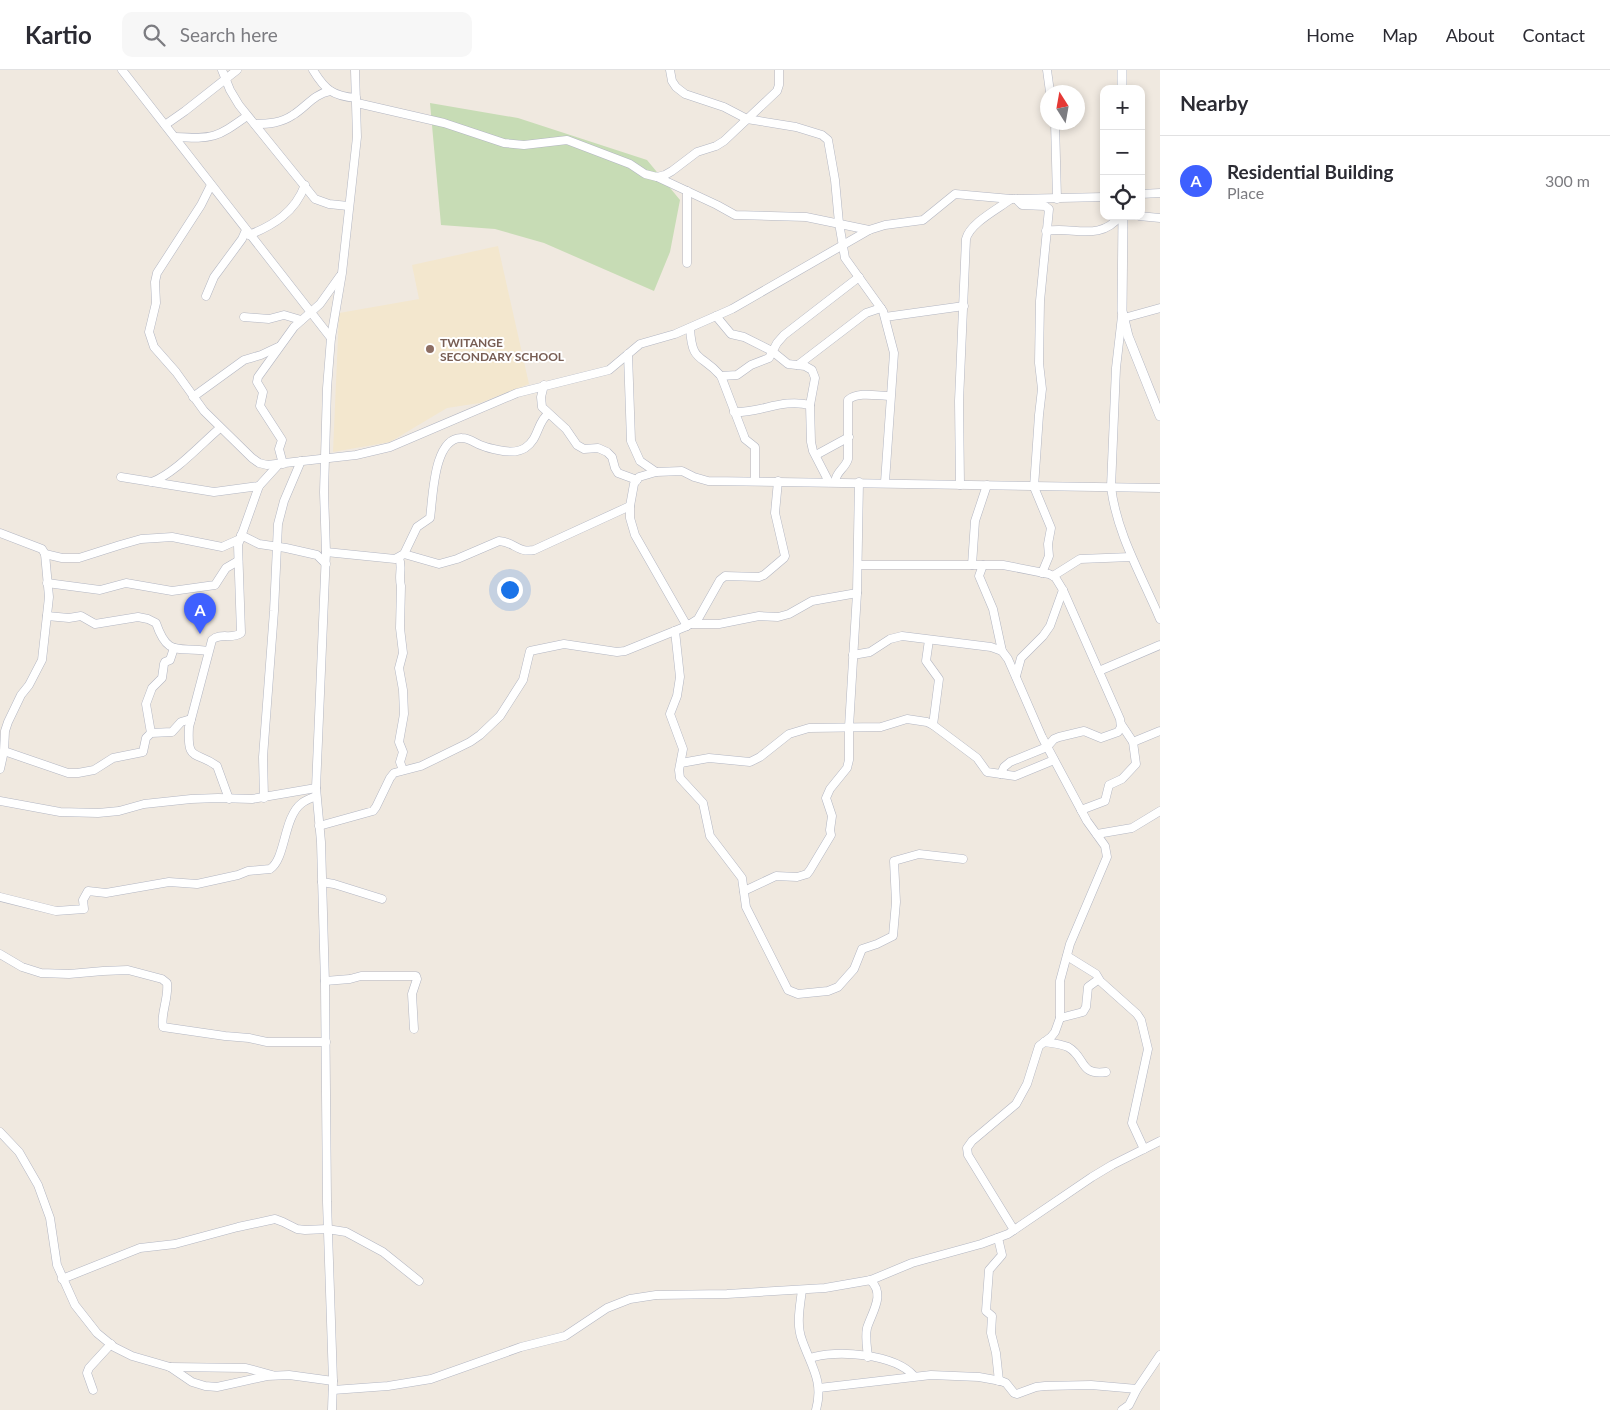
<!DOCTYPE html>
<meta charset="utf-8">
<style>
body{margin:0;font-family:Lato,sans-serif;background:#f7f7f7;color:#2b2b33}
.controls{position:absolute;right:15px;top:15px;display:grid;overflow:hidden;border-radius:10px;box-shadow:0 2px 8px #0003}
.controls button{width:45px;height:45px;display:grid;place-items:center;padding:0;border:0;border-bottom:1px solid #e1e1e2;background:#fff;color:#2b2b33;font:25px sans-serif}
.compass{position:absolute;left:1040px;top:15px;width:45px;height:45px;border-radius:50%;background:#fff;box-shadow:0 2px 8px #0003;rotate:349deg}
.you{position:absolute;left:509px;top:519px;width:18px;height:18px;margin:-12px;border:4px solid #fff;border-radius:50%;background:#1a73e8;box-shadow:0 0 0 8px #1a73e833}
.badge{display:grid;place-items:center;width:32px;height:32px;border-radius:50%;background:#3e60ff;color:#fff;font-size:16px;font-weight:700}
.pin{position:absolute;translate:-50% -41px;filter:drop-shadow(0 1px 2px #0008)}
.pin::after{content:'';position:absolute;top:26px;width:18px;height:15px;background:inherit;clip-path:polygon(0 0,100% 0,50% 100%)}
.list{margin:0;padding:0;list-style:none}
h2{display:flex;justify-content:space-between;align-items:center;height:65px;margin:0;padding:0 20px;font-size:21px}
h2 small{font-size:16px;font-weight:400;color:#7c7c81}
.list li{display:grid;grid-template-columns:32px 1fr auto;gap:15px;align-items:center;box-sizing:border-box;height:90px;padding:0 20px;border-top:1px solid #e1e1e2}
.list b{display:block;font-size:19px;white-space:nowrap}
.list p{margin:0;font-size:16px;white-space:nowrap;color:#7c7c81}
.list em{font-size:16px;font-style:normal;color:#7c7c81}
.icon{flex:none;width:28px;height:28px;fill:none;stroke:currentColor;stroke-width:2;stroke-linecap:round;stroke-linejoin:round}
.map{position:relative;flex:none;width:1160px;height:1340px;overflow:hidden}
header{display:flex;align-items:center;gap:30px;box-sizing:border-box;height:70px;padding:0 25px;background:#fff;border-bottom:1px solid #e1e1e2}
header strong{font-size:24px}
nav{display:flex;gap:28px;margin-inline-start:auto;font-size:18px}
.search{width:350px;height:45px;background:#f7f7f7;display:flex;align-items:center;gap:12px;box-sizing:border-box;padding:0 18px;border-radius:10px;color:#7c7c81;font-size:19px}
main{display:flex}
aside{flex:1;background:#fff}
.map>svg:first-child{display:block}
.education{fill:#f3e7ce}
.cemetery{fill:#c7dcb5}
.lines{fill:none;stroke-linecap:round;stroke-linejoin:round}
.minor-casing{stroke:#b3b6c2;stroke-width:9}
.tertiary-casing{stroke:#b3b6c2;stroke-width:10}
.minor{stroke:#fff;stroke-width:8}
.tertiary{stroke:#fff;stroke-width:9}
.education-dot{fill:#8d6e63;stroke:#fff;stroke-width:2}
.labels{text-anchor:middle;dominant-baseline:central;stroke-width:4;stroke-linejoin:round;paint-order:stroke}
.education-label{font-size:12px;font-weight:bold;fill:#785e54;stroke:#fff;text-anchor:start}
</style>
<header>
<strong>Kartio</strong>
<div class="search"><svg class="icon" aria-label="search" viewBox="0 0 24 24"><circle cx="10" cy="10" r="6"/><path d="M15 15l6 6"/></svg>Search here</div>
<nav><a>Home</a><a>Map</a><a>About</a><a>Contact</a></nav>
</header>
<main>
<div class="map">
<svg width="1160" height="1340" viewBox="0 0 1160 1340">
<rect width="100%" height="100%" fill="#f0e9e0"/>
<path class="education" d="M498 176 529 314 480 333 447 338 390 372 333 382 339 243 419 229 412 195Z"/>
<path class="cemetery" d="M430 33 518 48 647 90 680 130 670 182 654 221 544 173 495 159 441 155Z"/>
<g class="lines">
<g class="minor-casing">
<g id="minor">
<path d="M122 0 331 268"/>
<path d="M222 0 230 20 239 35 315 129 329 134 348 136"/>
<path d="M313 0C325 20 333 26 356 28"/>
<path d="M670 0 672 11 676 17 685 24 724 37 747 49 796 57 822 65 828 70 835 110 839 153 845 188 883 241 894 283 885 412"/>
<path d="M1047 0 1050 22"/>
<path d="M357 33 444 53 504 73 524 75 567 70 630 94 645 104 657 107 665 105 672 101 697 82 716 76 724 71 777 21 779 15V0"/>
<path d="M1055 52 1057 129"/>
<path d="M255 54C269 54 281 53 293 45 306 37 314 24 330 21"/>
<path d="M165 55 185 41 237 0"/>
<path d="M175 67C214 69 216 68 247 46"/>
<path d="M657 107 717 135 735 145 806 147 869 160"/>
<path d="M211 115 201 135 157 203 155 212 156 233 149 262 154 277 176 302 204 341 252 388 259 393 267 395 356 385 390 377 517 323 609 300 640 274 675 264 732 239 869 160 885 155 923 150 955 124 1011 129 1104 127"/>
<path d="M1141 124 1160 123"/>
<path d="M1016 129 1022 135 1045 136 1049 139 1040 231 1039 293 1042 319 1039 345 1034 417 1051 458 1048 474 1049 486 1042 503"/>
<path d="M1139 146 1160 148"/>
<path d="M1046 161C1073 156 1100 172 1120 146"/>
<path d="M249 165C274 155 295 142 305 115"/>
<path d="M687 193V121"/>
<path d="M206 226 214 207 242 169 246 160"/>
<path d="M716 246 731 264 744 267 772 281 788 294 805 296 812 300 815 308 810 335 811 372 813 381 829 412"/>
<path d="M1122 246 1116 298 1111 417C1117 465 1142 506 1160 549"/>
<path d="M244 247 269 249 284 245 301 250"/>
<path d="M885 247 964 236"/>
<path d="M1124 248 1160 238"/>
<path d="M690 258C692 294 701 283 721 306L744 366 745 369 755 377V411"/>
<path d="M628 284 631 371 640 391 656 402"/>
<path d="M798 295 866 243 881 238"/>
<path d="M721 306 737 305 751 295 769 288 777 273 784 265 859 207"/>
<path d="M544 315 541 327 542 337 566 359 577 375 584 379 598 378 607 382 612 387 615 398 618 403 637 410"/>
<path d="M193 327 244 290 261 285 278 277"/>
<path d="M734 342C761 343 782 328 810 335"/>
<path d="M816 385 849 367"/>
<path d="M283 394 279 379 282 370 260 336 263 322 257 312 258 307 294 257 320 234 340 206"/>
<path d="M121 407 214 422 259 416"/>
<path d="M152 412C175 403 200 375 220 358"/>
<path d="M835 412C836 401 845 399 848 389V330C858 321 878 326 890 326"/>
<path d="M960 415 959 331 966 169C970 153 998 139 1011 129"/>
<path d="M0 463 42 479 45 484 49 527 42 590 29 615 21 625 8 652 5 661 4 681 0 699"/>
<path d="M241 465 259 474 286 478 317 485 326 494"/>
<path d="M326 482 395 489 404 484 417 457 430 448C433 429 433 367 462 368 470 368 476 374 483 376 488 378 493 379 498 380 507 382 517 383 525 378 539 369 537 352 548 344"/>
<path d="M45 484 62 488H79L120 475 141 469 157 468 172 467 222 477 240 469"/>
<path d="M404 484 439 494 457 489 499 471C515 472 517 483 534 480L630 436"/>
<path d="M399 488C403 497 398 506 401 516L400 558 403 583 399 598 403 620 404 644 399 672 403 682 400 692 403 700"/>
<path d="M858 495H1003L1049 504 1055 507 1063 520 1120 649 1121 657 1118 662 1101 668 1084 661 1059 667 1054 669 1047 677 1010 692 1004 697 1001 704"/>
<path d="M972 495 975 451 987 415"/>
<path d="M983 495 979 506 993 539 1002 581"/>
<path d="M1053 506 1080 489 1131 487"/>
<path d="M47 513 100 520 126 513 172 521 215 515 226 498 238 491"/>
<path d="M47 546 69 548 81 546 95 554 138 547 148 549 156 553C168 588 178 576 208 581"/>
<path d="M690 554H719L759 546 778 547 789 544 812 531 857 523"/>
<path d="M687 556 635 465 630 448V436L634 414 639 407 656 402 682 401 694 407 708 411 1160 418"/>
<path d="M675 561 680 607 677 626 670 644 683 679 679 700 680 708 703 733 710 766 742 808 746 837 788 920 798 924 828 921 838 917 854 899 862 879 877 874 893 866 896 832 894 791 919 784 963 789"/>
<path d="M929 570 926 591 939 609 933 655"/>
<path d="M853 585 870 582 890 569 902 566 991 577 1002 581 1008 589 1042 667 1087 751 1105 776 1107 787 1070 874 1060 911V948L1055 962 1051 967 1039 976 1027 1014 1016 1034 972 1071 967 1078 968 1085 1014 1160"/>
<path d="M1099 601 1160 575"/>
<path d="M1016 606 1021 588 1043 566 1050 556 1063 520"/>
<path d="M151 663 146 634 152 618 162 608 164 594 165 592 170 590 174 578"/>
<path d="M1133 672 1160 661"/>
<path d="M4 681 68 703H78L94 700 113 688 143 682 146 668 151 663 172 662 181 652 191 649"/>
<path d="M681 693 709 688 750 692 760 687 789 664 809 658 881 657 907 649 927 652 933 655 977 688 987 702 1015 706 1054 690"/>
<path d="M264 728 263 687 274 541 278 454 284 431 301 391"/>
<path d="M229 729 217 696C195 680 187 693 189 657L212 570C221 562 232 570 241 563L238 475 259 416 279 394"/>
<path d="M0 731 60 742 98 743 119 741 144 734 191 729 218 728 252 729 316 718"/>
<path d="M1081 740 1105 731 1109 715 1122 709 1136 694 1133 672 1121 654"/>
<path d="M319 756 373 741 376 737 390 708 394 703 421 696 470 672 480 665 500 646 523 610 530 581 564 574 617 582 625 581 687 556 698 549 720 510 725 506 759 507 764 505 784 488 785 486 775 443 778 411"/>
<path d="M1097 764 1132 758 1160 741"/>
<path d="M322 812 334 814 382 829"/>
<path d="M744 821 776 806 797 807 807 804 810 800 831 765 830 760 832 746 826 728 830 719 847 698 849 690V657L857 523 859 412"/>
<path d="M0 827 56 841 84 839 83 830 88 821 106 823 169 812 197 814 238 805 248 801 270 799C286 789 283 747 302 733 306 730 312 728 316 726"/>
<path d="M0 884 22 897 41 903 69 904 103 901 128 900 162 909 167 913C169 928 160 945 163 957L225 966 249 968 267 972H326"/>
<path d="M1099 910 1137 944 1141 950 1148 979 1132 1053 1144 1079"/>
<path d="M325 911 350 909 361 906H416L417 909 412 924 414 959"/>
<path d="M1060 948 1083 942 1086 937 1088 917 1099 909 1096 904 1067 886"/>
<path d="M1044 972C1052 973 1061 974 1068 977 1086 987 1079 1006 1106 1002"/>
<path d="M0 1062 19 1082 38 1115 50 1148 57 1195 75 1235 97 1263 114 1277 132 1286 170 1297 192 1312 205 1316 217 1317 267 1306 289 1305 333 1311"/>
<path d="M998 1168 1002 1185 989 1200 986 1241 992 1246 991 1263 996 1283 999 1311"/>
<path d="M62 1209 140 1178 175 1174 238 1157 275 1149 283 1152 297 1159 305 1160 327 1159 346 1162 383 1182 419 1211"/>
<path d="M802 1220C800 1236 796 1255 802 1270 811 1296 824 1311 816 1340"/>
<path d="M868 1287C867 1277 865 1267 867 1258 872 1242 886 1224 870 1210"/>
<path d="M810 1288C836 1279 895 1284 914 1306"/>
<path d="M170 1297 246 1298 272 1305"/>
<path d="M819 1318 931 1305 979 1307 1001 1311 1006 1313 1014 1323 1017 1324 1036 1317 1045 1316 1091 1315 1137 1319"/>
<path d="M93 1320 87 1303 89 1298 111 1274"/>
<path d="M333 1320 388 1316 431 1309 521 1277 565 1266 607 1238 630 1229 656 1225 727 1224 825 1218 871 1210 912 1193 981 1174 1008 1164 1092 1107 1112 1095 1160 1071"/>
<path d="M332 1340 333 1311 327 1132 325 914 321 772 316 718 326 482 324 422 327 318 331 268 342 203 357 67 355 0"/>
<path d="M1122 1340 1129 1335 1137 1319 1160 1285"/>
</g>
</g>
<g class="tertiary-casing">
<g id="tertiary">
<path d="M1122 0V19"/>
<path d="M1123 146 1122 241 1128 266 1160 346"/>
</g>
</g>
<use href="#minor" class="minor"/>
<use href="#tertiary" class="tertiary"/>
</g>
<circle class="education-dot" cx="430" cy="279" r="5"/>
<g class="labels">
<g class="education-label">
<text x="440" y="272">TWITANGE<tspan x="440" dy="14">SECONDARY SCHOOL</tspan></text>
</g>
</g>
</svg>
<div class="controls">
<button>+</button>
<button>−</button>
<button><svg class="icon" aria-label="locate" viewBox="0 0 24 24"><circle cx="12" cy="12" r="6"/><path d="M12 2v4M12 18v4M2 12h4M18 12h4"/></svg></button>
</div>
<svg class="compass" viewBox="-18 -18 36 36"><path d="M0-13l5 13h-10z" fill="#e53935"/><path d="M0 13l5-13h-10z" fill="#7c7c81"/></svg>
<div class="you"></div>
<div class="pin badge" style="left:200px;top:564px">A</div>
</div>
<aside>
<h2>Nearby<small></small></h2>
<ul class="list">
<li><span class="badge">A</span><div><b>Residential Building</b><p>Place</p></div><em>300 m</em></li>
</ul>
</aside>
</main>
